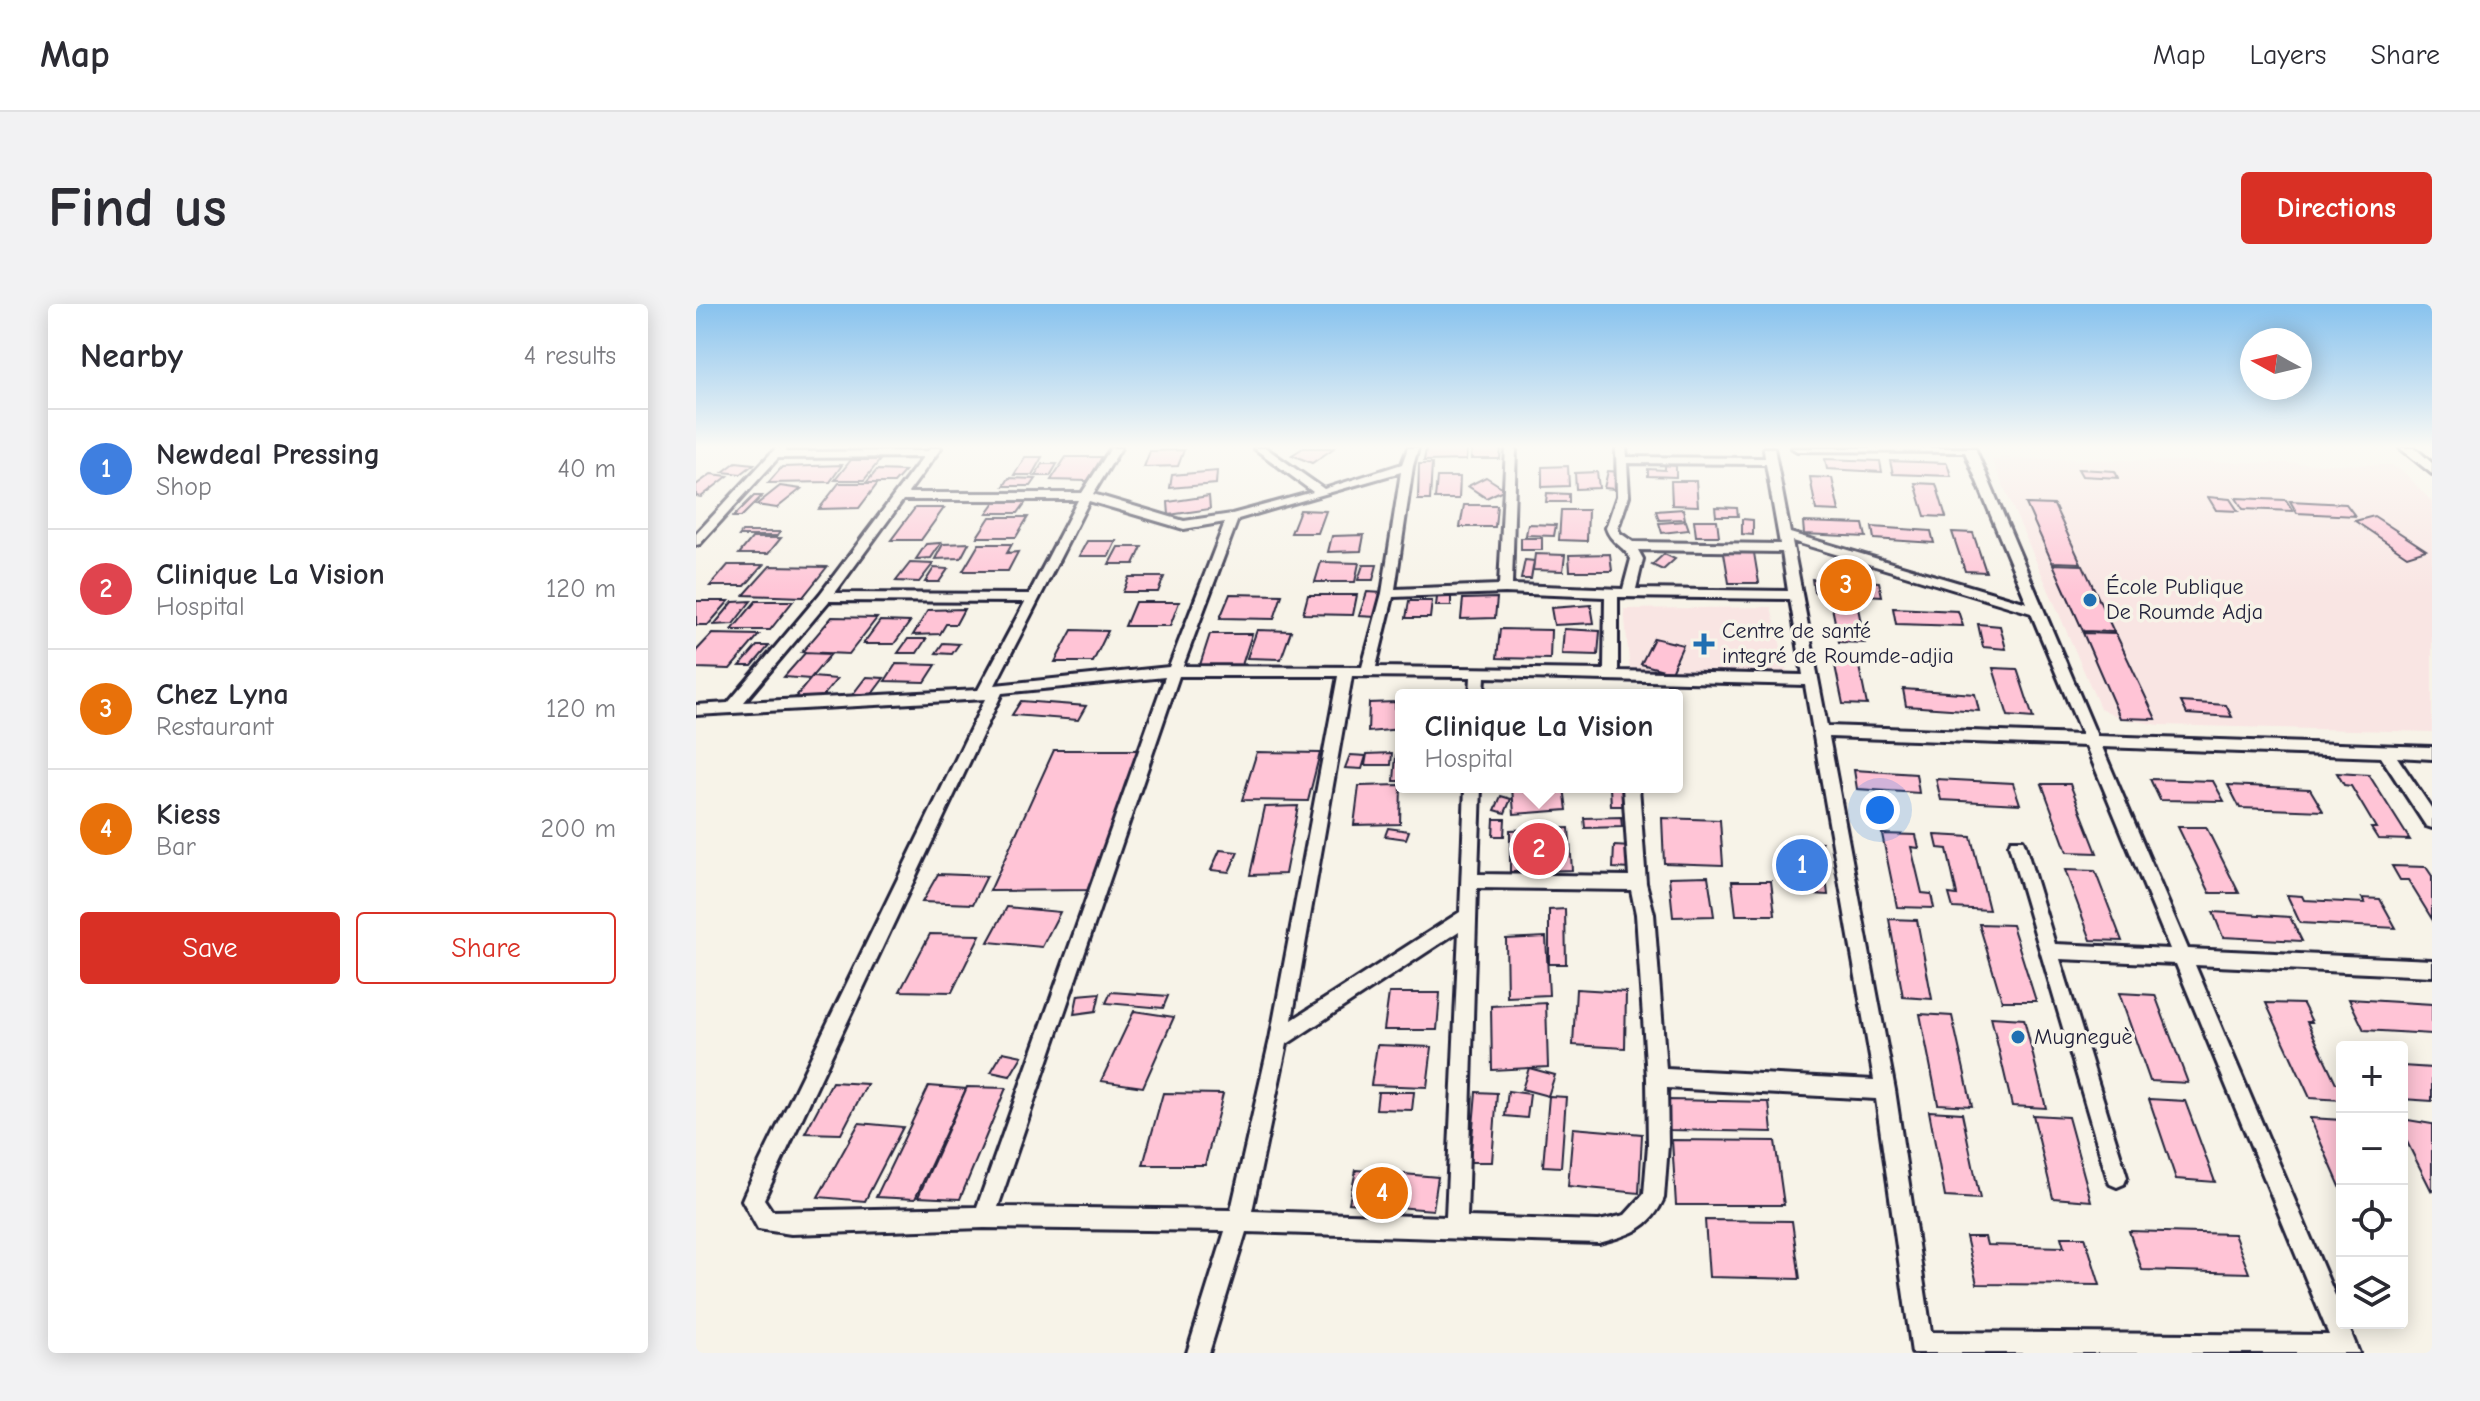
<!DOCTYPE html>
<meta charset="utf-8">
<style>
body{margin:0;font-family:"Comic Neue",sans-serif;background:#f2f2f3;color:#2b2b33}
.controls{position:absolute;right:24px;bottom:24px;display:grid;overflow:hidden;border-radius:8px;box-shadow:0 4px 20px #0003}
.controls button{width:72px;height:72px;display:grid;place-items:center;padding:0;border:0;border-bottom:2px solid #e1e1e2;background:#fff;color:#2b2b33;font:40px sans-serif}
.compass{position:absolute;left:1544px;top:24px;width:72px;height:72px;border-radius:50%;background:#fff;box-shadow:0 4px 20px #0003;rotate:278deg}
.you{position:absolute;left:1184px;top:506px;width:28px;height:28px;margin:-20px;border:6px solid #fff;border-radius:50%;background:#1a73e8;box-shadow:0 0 0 12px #1a73e833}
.badge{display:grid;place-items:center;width:52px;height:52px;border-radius:50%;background:#d93025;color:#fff;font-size:26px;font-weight:700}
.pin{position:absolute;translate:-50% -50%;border:4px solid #fff;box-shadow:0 2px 8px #0006}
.popup{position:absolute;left:699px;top:385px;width:288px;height:104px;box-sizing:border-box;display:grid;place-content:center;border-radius:8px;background:#fff;filter:drop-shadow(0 2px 6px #0005);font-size:26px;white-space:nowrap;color:#7c7c81}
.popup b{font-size:30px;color:#2b2b33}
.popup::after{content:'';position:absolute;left:50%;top:100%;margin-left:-16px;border:16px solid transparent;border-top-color:#fff}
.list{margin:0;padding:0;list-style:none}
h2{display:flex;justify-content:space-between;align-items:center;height:104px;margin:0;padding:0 32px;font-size:34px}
h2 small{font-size:26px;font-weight:400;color:#7c7c81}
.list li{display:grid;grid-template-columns:52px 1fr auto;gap:24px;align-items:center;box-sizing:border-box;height:120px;padding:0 32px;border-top:2px solid #e1e1e2}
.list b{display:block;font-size:30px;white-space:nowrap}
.list p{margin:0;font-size:26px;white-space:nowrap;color:#7c7c81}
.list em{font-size:26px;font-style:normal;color:#7c7c81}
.actions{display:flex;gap:16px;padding:24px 32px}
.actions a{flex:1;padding:18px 0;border:2px solid #d93025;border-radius:8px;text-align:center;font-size:28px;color:#d93025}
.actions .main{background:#d93025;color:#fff}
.icon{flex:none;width:44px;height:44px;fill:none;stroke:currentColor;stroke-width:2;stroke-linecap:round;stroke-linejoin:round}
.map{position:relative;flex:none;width:1736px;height:1049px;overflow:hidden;border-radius:8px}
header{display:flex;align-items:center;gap:48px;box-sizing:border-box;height:112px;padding:0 40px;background:#fff;border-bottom:2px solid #e1e1e2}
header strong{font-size:38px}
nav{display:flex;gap:44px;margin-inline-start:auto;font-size:28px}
.intro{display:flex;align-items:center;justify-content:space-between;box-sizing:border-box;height:192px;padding:0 48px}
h1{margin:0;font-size:56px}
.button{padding:20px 36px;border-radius:8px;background:#d93025;color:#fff;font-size:28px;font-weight:700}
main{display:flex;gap:48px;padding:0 48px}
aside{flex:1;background:#fff;border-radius:8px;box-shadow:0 4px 20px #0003}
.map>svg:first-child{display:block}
.built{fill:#f9e5e3}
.building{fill:#ffc4d6;stroke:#22223b;stroke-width:2}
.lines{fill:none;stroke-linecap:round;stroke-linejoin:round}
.minor-casing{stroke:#22223b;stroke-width:6}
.tertiary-casing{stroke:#22223b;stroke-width:6}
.minor{fill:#f7f3e8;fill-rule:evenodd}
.tertiary{fill:#f7f3e8;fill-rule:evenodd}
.poi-dot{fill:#1f6fb2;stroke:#f7f3e8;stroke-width:3}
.labels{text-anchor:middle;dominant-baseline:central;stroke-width:7;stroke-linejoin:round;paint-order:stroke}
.poi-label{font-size:22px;fill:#22223b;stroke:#f7f3e8;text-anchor:start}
</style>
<header>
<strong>Map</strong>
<nav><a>Map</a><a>Layers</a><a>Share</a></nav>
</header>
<div class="intro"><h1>Find us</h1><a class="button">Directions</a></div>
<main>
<aside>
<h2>Nearby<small>4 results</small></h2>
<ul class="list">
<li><span class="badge" style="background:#3f7fe0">1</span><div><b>Newdeal Pressing</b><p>Shop</p></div><em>40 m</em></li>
<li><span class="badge" style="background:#e0444e">2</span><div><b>Clinique La Vision</b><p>Hospital</p></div><em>120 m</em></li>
<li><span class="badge" style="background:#e8710a">3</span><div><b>Chez Lyna</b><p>Restaurant</p></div><em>120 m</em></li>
<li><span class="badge" style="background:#e8710a">4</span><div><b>Kiess</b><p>Bar</p></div><em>200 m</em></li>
</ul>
<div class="actions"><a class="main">Save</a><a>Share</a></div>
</aside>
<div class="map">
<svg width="1736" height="1049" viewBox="0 0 1736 1049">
<rect width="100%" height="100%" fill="#f7f3e8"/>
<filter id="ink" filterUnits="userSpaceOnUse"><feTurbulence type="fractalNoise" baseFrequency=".0125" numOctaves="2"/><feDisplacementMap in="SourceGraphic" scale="16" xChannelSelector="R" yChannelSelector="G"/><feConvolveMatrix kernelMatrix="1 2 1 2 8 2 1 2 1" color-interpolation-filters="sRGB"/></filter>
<g filter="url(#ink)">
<g class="built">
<path d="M1306 154 1696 161 1710 170 1736 198V428L1463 421 1424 414 1404 404 1296 156Z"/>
<path d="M1075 303 1093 375 935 378 928 305Z"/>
</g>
<g class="building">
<path d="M607 144H638L616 159 596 151Z"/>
<path d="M730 144H771L770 156 728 157Z"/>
<path d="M776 144H805L804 155H775Z"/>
<path d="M488 146 482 162 448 163 454 147Z"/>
<path d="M329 153H346L336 171H318Z"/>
<path d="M370 153H406L392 177 355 176Z"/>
<path d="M1129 155 1184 157 1186 168 1131 165Z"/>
<path d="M155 156H184L168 176H139Z"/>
<path d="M1194 157 1251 159 1255 172 1197 170Z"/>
<path d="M40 158 58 160 45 170 27 168Z"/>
<path d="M346 160H361L354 172H339Z"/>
<path d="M723 160H736L734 196H722Z"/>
<path d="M146 161 134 178 72 179 86 163Z"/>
<path d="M969 161 980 162V173L952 172V165L969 166Z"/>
<path d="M872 162 873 182 846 183V163Z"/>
<path d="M1382 165 1419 167 1422 174 1386 172Z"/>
<path d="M181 166 209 167 198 179H170Z"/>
<path d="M521 167 520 180 474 184 476 171Z"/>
<path d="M912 167 923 168 919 185 908 184Z"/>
<path d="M901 168 903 184 880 185 879 169Z"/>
<path d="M15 170 32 172 5 193 0 192V181Z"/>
<path d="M741 173H764L763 195H739Z"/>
<path d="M790 173 809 185 790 194 772 182Z"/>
<path d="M1114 173 1136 174 1143 207 1120 206Z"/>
<path d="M313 174 340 175 335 182H308Z"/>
<path d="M975 177H1000L1002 202 976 201Z"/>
<path d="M143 179H182L163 204 123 205Z"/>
<path d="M1219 179 1240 180 1250 213 1229 212Z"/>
<path d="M84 182 105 185 81 204 60 201Z"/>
<path d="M851 189 873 190V198H850Z"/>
<path d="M58 192H66L45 213H37Z"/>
<path d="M513 192 514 205 473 211 472 198Z"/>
<path d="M1512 193 1534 195 1542 207 1520 206Z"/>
<path d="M1540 194 1590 196 1597 207 1547 205Z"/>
<path d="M1594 197 1650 200 1659 212 1601 209Z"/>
<path d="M299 198H330L322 209H291Z"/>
<path d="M1330 200 1358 201 1385 259 1356 258Z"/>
<path d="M768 201H801L799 223H764Z"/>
<path d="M1019 203 1041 204 1042 212H1020Z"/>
<path d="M219 204H248L225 236H195Z"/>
<path d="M987 205 989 215 963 216 960 207Z"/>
<path d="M604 206 630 207 622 229H595Z"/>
<path d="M865 206H892L891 237 863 236Z"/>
<path d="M1678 212 1730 246 1711 252 1659 217Z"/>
<path d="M294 213H332L320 233H281Z"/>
<path d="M1046 215 1057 216V231L1046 230Z"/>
<path d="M998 216H1021L1023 232H1000Z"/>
<path d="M990 217 993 226 966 229 963 219Z"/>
<path d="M1107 218 1167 220 1170 233 1108 230Z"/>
<path d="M832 220 860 221 858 232 830 231Z"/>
<path d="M1176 223 1235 227 1238 239 1178 235Z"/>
<path d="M46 228H84L81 232H43Z"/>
<path d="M1256 228 1277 229 1290 268 1269 267Z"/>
<path d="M668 231 665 247 632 248 636 232Z"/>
<path d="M56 234H85L72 250H43Z"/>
<rect x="825" y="234" width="21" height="12"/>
<path d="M391 237H420L413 252H383Z"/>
<path d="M245 239 235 254 220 255 230 240Z"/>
<path d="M273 239 265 254 239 255 247 240Z"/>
<path d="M283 240H316L311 249 322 248 312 267H267Z"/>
<path d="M422 243H446L438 260H413Z"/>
<path d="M1028 249H1058L1063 279H1033Z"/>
<path d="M839 250 869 251 867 267 837 266Z"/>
<path d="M914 250 916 267H874L873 251Z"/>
<path d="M968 250 979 255 967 266 956 261Z"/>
<path d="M829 256 838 257 835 275H825Z"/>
<path d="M625 258 663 259 659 278H619Z"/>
<path d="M214 259 237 260 223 278 200 277Z"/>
<path d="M1357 260 1387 261 1418 328 1387 327Z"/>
<path d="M32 261H67L49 282H14Z"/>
<path d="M667 261H681L677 276H662Z"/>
<path d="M74 262 131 263 107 293 48 291Z"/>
<path d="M238 264 252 265 243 278H229Z"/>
<path d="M433 273H468L462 288H427Z"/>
<path d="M1116 275 1183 278 1186 292 1118 288Z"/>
<path d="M671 288 687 289 680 313 663 312Z"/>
<path d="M534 290 586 291 578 315 524 314Z"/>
<path d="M612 291H661L657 311 607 310Z"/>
<path d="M755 292V302H740L741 293Z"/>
<path d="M801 294 799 314 765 315 767 295Z"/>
<path d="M0 297H33L12 321H0Z"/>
<path d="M55 297 37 320 18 321 37 298Z"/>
<path d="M60 297H97L74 326H36Z"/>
<path d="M713 297H736L734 314H710Z"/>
<path d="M439 298H483L474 322H429Z"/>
<path d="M895 301 898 319 858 321 855 304Z"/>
<path d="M1136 303 1162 304 1169 339 1143 338Z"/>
<path d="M1197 304 1262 307 1267 322 1200 320Z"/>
<path d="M268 305 260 320H250L244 330 217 331 232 306Z"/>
<path d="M136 313 181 314 153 350 106 348Z"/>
<path d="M184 317 214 318 198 340H167Z"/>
<path d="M1282 320 1304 322 1310 345 1287 343Z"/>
<path d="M804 325 855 326 854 355 801 354Z"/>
<path d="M868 325 904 327 902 351 866 350Z"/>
<path d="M376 326 412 327 397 358H359Z"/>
<path d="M561 326 595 327 585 355 551 354Z"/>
<path d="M1387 329 1420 330 1460 415 1424 414Z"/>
<path d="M16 330 63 331 34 365 0 364V347Z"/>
<path d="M514 330H556L546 361H504Z"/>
<path d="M958 334 987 341 975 368 945 360Z"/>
<path d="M212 335H230L221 349H202Z"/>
<path d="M247 339 263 340 256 350 240 349Z"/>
<path d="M61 342H73L56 362H44Z"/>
<path d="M109 349 135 350 114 375 88 373Z"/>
<path d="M1137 352 1161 353 1171 401 1147 400Z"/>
<path d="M200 360 240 361 229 378 189 377Z"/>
<path d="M1297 364 1321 365 1337 414 1312 412Z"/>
<path d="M116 373 141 375 122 398 97 396Z"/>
<path d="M170 373 188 374 176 390H157Z"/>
<path d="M1207 385 1279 390 1283 407 1210 402Z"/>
<path d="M325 397 390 402 382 416 316 411Z"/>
<path d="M699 398V408L705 407V425L672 428 673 399Z"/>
<path d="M1485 398 1530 401 1536 413 1491 410Z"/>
<path d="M358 446H447L395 586 294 587Z"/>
<path d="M561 448 624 449 612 497 546 496Z"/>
<path d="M696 449 695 461H669L671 450Z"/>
<path d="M654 451 670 452 666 465 649 464Z"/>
<path d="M700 451H705V477H698Z"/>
<path d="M1158 466 1220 470 1223 489 1161 485Z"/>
<path d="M1641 469 1673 471 1714 536 1682 535 1675 524H1680L1655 482 1648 481Z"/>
<path d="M1240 475 1317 479 1324 500 1245 496Z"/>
<path d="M1454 475 1517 477 1528 497 1464 496Z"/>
<path d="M1346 480H1374L1401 549 1371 548Z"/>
<path d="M705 481 704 520 658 521 663 482Z"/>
<path d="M1532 481 1614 485 1627 507 1544 504Z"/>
<path d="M816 483H868L871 506 818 510Z"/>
<path d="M914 483H933L934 502H915Z"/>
<path d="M805 492 815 495 809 509 799 506Z"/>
<path d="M602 502 589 570 554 571 569 503Z"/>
<path d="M925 513 926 523 889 524 888 514Z"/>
<path d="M966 514 1024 516 1027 561 968 559Z"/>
<path d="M798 515H809L808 532H797Z"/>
<path d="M1482 523H1510L1543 589H1514Z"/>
<path d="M692 524 713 527 710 535 689 532Z"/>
<path d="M873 524 876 566 814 568V526Z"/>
<path d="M1186 530 1220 531 1223 544 1215 543 1226 589 1235 590 1238 604 1201 603Z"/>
<path d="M1239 531 1275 533 1293 606 1257 604 1253 590 1261 591 1251 545 1242 544Z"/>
<path d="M1093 537 1126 538 1132 591 1099 589Z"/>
<path d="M918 542 935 543 934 565 917 564Z"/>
<path d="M524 546 542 548 533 568 515 566Z"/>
<path d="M1696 562 1730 563 1736 572V615L1712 576H1704Z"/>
<path d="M1369 566 1399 567 1426 637 1395 636Z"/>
<path d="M242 570 291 572 277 600 226 598Z"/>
<path d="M1012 572 1018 612 977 613 973 573Z"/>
<path d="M1036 577H1075L1079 611H1040Z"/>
<path d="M1591 591 1606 592 1608 596 1669 599 1666 594 1684 595 1700 624 1604 619Z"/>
<path d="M311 603 364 608 346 643 292 638Z"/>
<path d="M869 605 870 660H853V606Z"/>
<path d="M1517 608 1594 613 1606 637 1527 633Z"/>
<path d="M1193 615 1221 616 1236 695 1207 693Z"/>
<path d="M1283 620 1316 621 1340 697H1306Z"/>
<path d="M234 630 284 631 256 688 204 687Z"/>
<path d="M850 633 853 691 811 693 810 635Z"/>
<path d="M880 685 930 688 929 744 877 741Z"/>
<path d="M415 688 472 692 467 704 410 699Z"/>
<path d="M404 689 400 707 378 710 382 691Z"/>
<path d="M693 689H744L741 726H688Z"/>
<path d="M1423 689 1459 691 1492 779 1454 777Z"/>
<path d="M1653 695 1736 700V730L1668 726Z"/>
<path d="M850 699 852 763 796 766 795 702Z"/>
<path d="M1570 699 1607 700 1616 718H1611L1640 779H1646V796L1614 794Z"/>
<path d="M438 707 478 713 447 783 405 777Z"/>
<path d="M1224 710 1256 712 1276 802 1242 800Z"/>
<path d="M1295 713 1328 715 1350 804 1316 802Z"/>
<path d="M681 741 736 743 731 783 675 781Z"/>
<path d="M307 748 326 752 314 772 295 768Z"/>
<path d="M1706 762 1736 764V797L1706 795Z"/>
<path d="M833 764 859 771 852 792 826 785Z"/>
<path d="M136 778 171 780 145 830 109 829Z"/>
<path d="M233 782 270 785 219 895 180 893Z"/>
<path d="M271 783 310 784 264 895 222 893Z"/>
<path d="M812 787 834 790 831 814 809 812Z"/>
<path d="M682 788H718L716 806 680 805Z"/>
<path d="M780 788 801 789 796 858H774Z"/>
<path d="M467 789 527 790 509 861H447Z"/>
<path d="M853 792 870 793 865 863 847 862Z"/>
<path d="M1453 795 1489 797 1519 878 1480 875Z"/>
<path d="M972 796 1073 798 1076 828 973 826Z"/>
<path d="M1233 807 1266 809 1284 895 1249 893Z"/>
<path d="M1337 811 1372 813 1395 897 1357 894Z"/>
<path d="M1614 814 1646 816V887Z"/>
<path d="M1706 815 1736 820V888L1706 828Z"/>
<path d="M163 819 207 823 169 897 122 893Z"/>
<path d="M877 824 946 830 943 889 872 882Z"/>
<path d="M976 836 1079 837 1088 901H980Z"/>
<path d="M660 866 742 873 737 906 653 899Z"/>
<path d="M1009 916 1096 917 1104 975 1013 973Z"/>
<path d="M1433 927 1538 930 1553 969 1446 966Z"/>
<path d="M1270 933H1289L1291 941 1368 943 1365 933H1389L1404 981 1281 980Z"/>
</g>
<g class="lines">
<g class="minor-casing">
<path id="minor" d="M80 144H90L89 148 232 147 235 144H245L212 189H386L415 144H425L397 190 488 217 536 210 617 188 558 144H570L628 185 706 160 712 144H722L717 162 699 285 803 281 810 144H820L816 281 927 285 935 255C928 242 914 238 910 224L921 192 920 144H930L931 153 1069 154 1068 144H1078L1094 229 1331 299 1269 148 1101 147 1096 144H1279L1401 432 1736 443V455L1701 453 1736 505V524L1730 522 1685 453 1406 443 1492 645 1736 656V672L1499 661 1646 1008V1019H1651L1663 1049H1216L1180 795 971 784 972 841 968 894C955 925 933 931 903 939L550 928 513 1049H491L529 927 288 924 95 930 62 925 46 896 49 889 289 395 0 411V401L32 399 124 290 227 153 82 154 4 240 0 241V230ZM931 159 1070 160 1084 240 937 238 924 229 922 224 933 192ZM705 168 686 289 666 363 487 362 542 215ZM207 196H382L333 290 139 289ZM393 197 488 225 529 218 473 363 299 381ZM1096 237 1335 309 1386 431 1131 422ZM942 246 1086 248 1092 287 940 285 947 255ZM809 289 909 293 908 366 680 363 697 293ZM922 293 1094 295 1107 371 922 367ZM133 297 329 298 282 386 48 398ZM483 372H642L574 735 535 906 302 903ZM656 372 775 373 774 391H788L789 373 1109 381 1178 776 970 765 958 610 950 579 943 483H927L933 572 782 570 785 483H769L764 608 596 716ZM469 373 281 903 76 907 68 895 306 389ZM1133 433 1390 442 1474 645 1359 640 1329 541 1327 536H1315L1313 541 1411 873 1414 880 1421 883 1428 880 1431 873 1364 655 1480 660 1633 1031 1235 1028 1199 786ZM781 584 935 586 940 610 951 774 952 841 948 890 929 911 903 917 771 913ZM763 627 750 913 556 907 591 740Z"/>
</g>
<g class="tertiary-casing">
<path id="tertiary" d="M1704 144H1719L1736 159V170Z"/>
</g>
<use href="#minor" class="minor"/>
<use href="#tertiary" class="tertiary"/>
</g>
</g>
<linearGradient id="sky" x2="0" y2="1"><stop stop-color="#87c2ee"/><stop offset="0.49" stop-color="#fbfaf5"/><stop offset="1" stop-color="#fbfaf5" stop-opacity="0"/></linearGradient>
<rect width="1736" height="291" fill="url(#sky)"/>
<g class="poi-dot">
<circle cx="1394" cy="296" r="8"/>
<path d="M1004 328h8v8h8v8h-8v8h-8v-8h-8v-8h8z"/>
<circle cx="1322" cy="733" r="8"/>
</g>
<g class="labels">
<g class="poi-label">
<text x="1410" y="283">École Publique<tspan x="1410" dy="25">De Roumde Adja</tspan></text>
<text x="1026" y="327">Centre de santé<tspan x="1026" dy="25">integré de Roumde-adjia</tspan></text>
<text x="1338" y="733">Mugneguè</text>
</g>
</g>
</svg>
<div class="controls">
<button>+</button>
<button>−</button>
<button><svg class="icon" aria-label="locate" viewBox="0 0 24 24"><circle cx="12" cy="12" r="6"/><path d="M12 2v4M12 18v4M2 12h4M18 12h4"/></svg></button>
<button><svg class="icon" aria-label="layers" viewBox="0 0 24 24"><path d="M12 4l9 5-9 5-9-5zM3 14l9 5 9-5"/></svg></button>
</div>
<svg class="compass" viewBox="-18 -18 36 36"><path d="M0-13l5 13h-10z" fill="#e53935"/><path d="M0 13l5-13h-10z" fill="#7c7c81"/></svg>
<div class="you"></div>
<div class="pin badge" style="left:1106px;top:561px;background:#3f7fe0">1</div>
<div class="pin badge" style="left:843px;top:545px;background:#e0444e">2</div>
<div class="popup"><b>Clinique La Vision</b>Hospital</div>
<div class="pin badge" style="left:1150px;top:281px;background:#e8710a">3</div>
<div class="pin badge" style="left:686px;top:889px;background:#e8710a">4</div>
</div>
</main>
